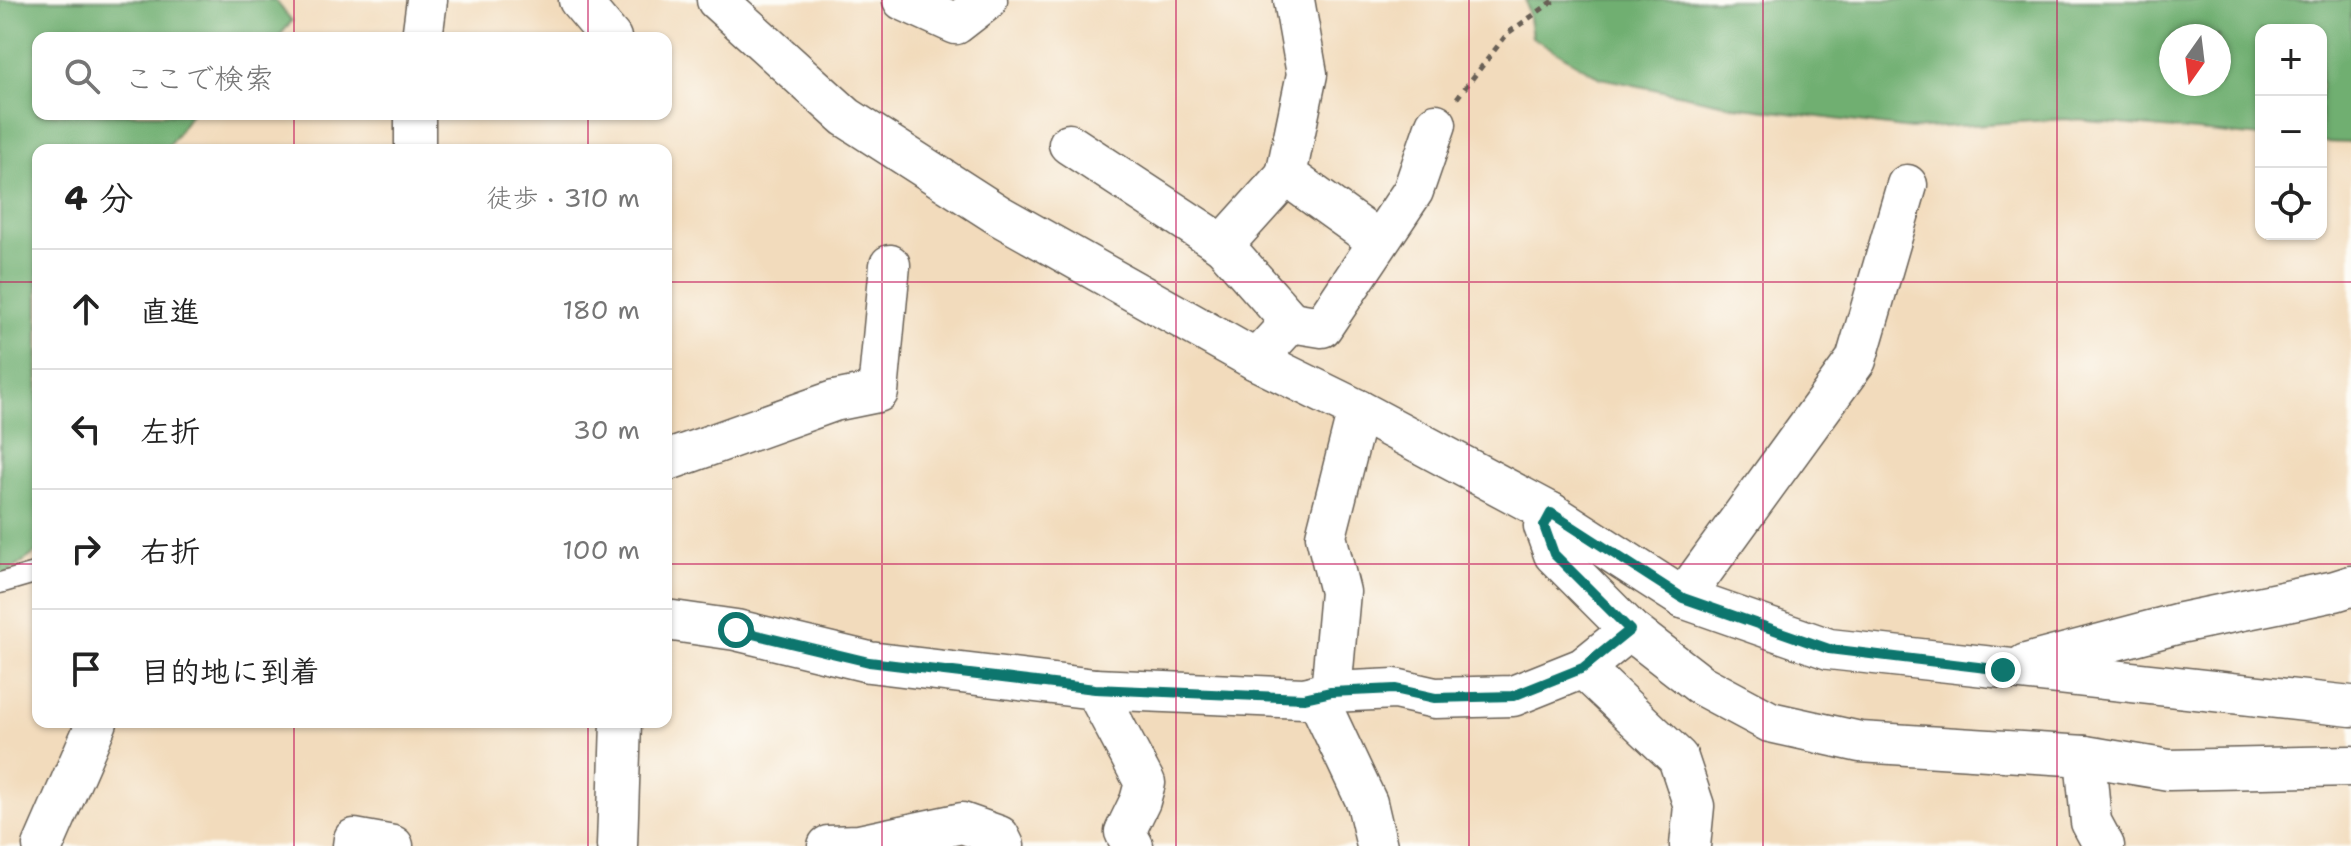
<!DOCTYPE html>
<html lang="ja">
<meta charset="utf-8">
<style>
body{margin:0;font-family:"Shantell Sans","Klee One",sans-serif;background:#f2f2f2;color:#222}
.controls{position:absolute;right:24px;top:24px;display:grid;overflow:hidden;border-radius:16px;box-shadow:0 2px 6px #0004}
.controls button{width:72px;height:72px;display:grid;place-items:center;padding:0;border:0;border-bottom:2px solid #e0e0e0;background:#fff;color:#222;font:40px sans-serif}
.compass{position:absolute;left:2159px;top:24px;width:72px;height:72px;border-radius:50%;background:#fff;box-shadow:0 2px 6px #0004;rotate:194deg}
.stop{position:absolute;width:24px;height:24px;margin:-18px;border:6px solid #0f766e;border-radius:50%;background:#fff}
.stop.end{background:#0f766e;border-color:#fff;box-shadow:0 2px 8px #0008}
.list{margin:0;padding:0;list-style:none}
h2{display:flex;justify-content:space-between;align-items:center;height:104px;margin:0;padding:0 32px;font-size:34px}
h2 small{font-size:26px;font-weight:400;color:#767676}
.list li{display:grid;grid-template-columns:52px 1fr auto;gap:24px;align-items:center;box-sizing:border-box;height:120px;padding:0 32px;border-top:2px solid #e0e0e0}
.list b{display:block;font-size:30px;white-space:nowrap}
.list em{font-size:26px;font-style:normal;color:#767676}
.icon{flex:none;width:44px;height:44px;fill:none;stroke:currentColor;stroke-width:2;stroke-linecap:round;stroke-linejoin:round}
.map{position:relative;flex:none;width:2351px;height:846px;overflow:hidden}
.search{position:absolute;background:#fff;box-shadow:0 2px 6px #0004;left:32px;top:32px;width:640px;height:88px;display:flex;align-items:center;gap:20px;box-sizing:border-box;padding:0 28px;border-radius:16px;color:#767676;font-size:30px}
.panel{position:absolute;background:#fff;box-shadow:0 2px 6px #0004;left:32px;top:144px;width:640px;height:584px;border-radius:16px}
.map>svg:first-child{display:block}
.forest{fill:#70af71;stroke:#466646;stroke-width:2;fill-rule:evenodd}
.lines{fill:none;stroke-linecap:round;stroke-linejoin:round}
.service-casing{stroke:#675f54;stroke-width:23}
.minor-casing{stroke:#675f54;stroke-width:43}
.path{stroke:#675f54;stroke-width:5;stroke-dasharray:6 6;stroke-linecap:butt}
.service{stroke:#fff;stroke-width:20}
.minor{stroke:#fff;stroke-width:40}
.route{stroke:#0f766e;stroke-width:10}
.grid{fill:none;stroke:#c2185b;stroke-width:2;stroke-opacity:0.55}
</style>
<div class="map">
<svg width="2351" height="846" viewBox="0 0 2351 846">
<rect width="100%" height="100%" fill="#fdfcf7"/>
<filter id="ink" filterUnits="userSpaceOnUse"><feTurbulence type="fractalNoise" baseFrequency=".0125" numOctaves="2"/><feDisplacementMap in="SourceGraphic" scale="16" xChannelSelector="R" yChannelSelector="G"/><feConvolveMatrix kernelMatrix="1 2 1 2 8 2 1 2 1" color-interpolation-filters="sRGB"/></filter>
<filter id="wash" filterUnits="userSpaceOnUse"><feTurbulence type="fractalNoise" baseFrequency=".006" numOctaves="4" result="noise"/><feDisplacementMap in="SourceGraphic" scale="32" xChannelSelector="R" yChannelSelector="G"/><feGaussianBlur stdDeviation="1.8" result="paint"/><feColorMatrix in="noise" values="0 0 0 0 0 0 0 0 0 0 0 0 0 0 0 0 0 1.4 0 .05"/><feComposite in="paint" operator="in"/></filter>
<g filter="url(#wash)">
<rect width="100%" height="100%" fill="#f2dbbc"/>
<g class="forest">
<path d="M0 0H275L292 21 278 38H38V114H191L166 150H38V551L0 578Z"/>
<path d="M1526 0H2351V143L2321 142V30H2261V137L2065 119 1911 129 1735 106 1601 78 1532 37ZM2171 36H2219V84H2171Z"/>
</g>
</g>
<g filter="url(#ink)">
<g class="lines">
<g class="service-casing">
<path id="service" d="M0 583 38 572"/>
</g>
<g class="minor-casing">
<g id="minor">
<path d="M579 0 611 38"/>
<path d="M717 0 846 117 1000 216 1256 360 1358 410 1551 513 1683 598 1829 649 2351 706"/>
<path d="M903 0 956 24 987 0"/>
<path d="M1294 0 1307 74 1286 175 1378 241"/>
<path d="M422 38 427 0"/>
<path d="M415 114V150"/>
<path d="M1069 144 1223 245"/>
<path d="M1286 175 1223 245 1291 322"/>
<path d="M1256 360 1291 322 1322 327 1413 191 1436 124"/>
<path d="M666 461 834 401 878 392 890 265"/>
<path d="M1551 513 1544 526 1554 554 1630 630 1701 685 1770 722 1860 742 2085 756 2169 770 2351 766"/>
<path d="M1683 598 1856 360 1907 185"/>
<path d="M666 620 736 630 869 662 1095 689 1304 698 1331 692 1340 592 1326 536 1358 410"/>
<path d="M2026 664 2180 623 2335 591 2351 586"/>
<path d="M1583 668 1678 758 1694 806 1690 846"/>
<path d="M1095 689 1145 783 1140 801 1125 832 1133 846"/>
<path d="M1331 692 1395 689 1435 698 1513 696 1583 668 1630 630"/>
<path d="M1316 695 1367 803 1377 846"/>
<path d="M2085 756 2091 822 2104 846"/>
<path d="M43 846 97 722"/>
<path d="M353 846 354 839 393 846"/>
<path d="M617 846 621 722"/>
<path d="M828 846 859 845 962 823 999 836 1004 846"/>
</g>
</g>
<path class="path" d="M1457 98 1508 33 1555 0"/>
<use href="#service" class="service"/>
<use href="#minor" class="minor"/>
</g>
</g>
<g class="lines" filter="url(#ink)">
<path class="route" d="M736 630 869 662 1095 689 1304 698 1331 692 1395 689 1435 698 1513 696 1583 668 1630 630 1554 554 1544 526 1551 513 1683 598 1829 649 2003 670"/>
</g>
<path class="grid" d="M294 0V38M588 0V38M882 0V846M1176 0V846M1469 0V846M1763 0V846M2057 0V846M294 114V150M588 114V150M0 282H38M666 282H2351M0 564H38M666 564H2351M294 722V846M588 722V846"/>
</svg>
<div class="controls">
<button>+</button>
<button>−</button>
<button><svg class="icon" aria-label="locate" viewBox="0 0 24 24"><circle cx="12" cy="12" r="6"/><path d="M12 2v4M12 18v4M2 12h4M18 12h4"/></svg></button>
</div>
<svg class="compass" viewBox="-18 -18 36 36"><path d="M0-13l5 13h-10z" fill="#e53935"/><path d="M0 13l5-13h-10z" fill="#767676"/></svg>
<div class="stop" style="left:736px;top:630px"></div>
<div class="stop end" style="left:2003px;top:670px"></div>
<div class="search"><svg class="icon" aria-label="search" viewBox="0 0 24 24"><circle cx="10" cy="10" r="6"/><path d="M15 15l6 6"/></svg>ここで検索</div>
<section class="panel">
<h2>4 分<small>徒歩 · 310 m</small></h2>
<ul class="list">
<li><svg class="icon" aria-label="ahead" viewBox="0 0 24 24"><path d="M12 20V5M6 11l6-6 6 6"/></svg><div><b>直進</b></div><em>180 m</em></li>
<li><svg class="icon" aria-label="left" viewBox="0 0 24 24"><path d="M17 20v-9H6M10 6l-5 5 5 5"/></svg><div><b>左折</b></div><em>30 m</em></li>
<li><svg class="icon" aria-label="right" viewBox="0 0 24 24"><path d="M7 20v-9h11M14 6l5 5-5 5"/></svg><div><b>右折</b></div><em>100 m</em></li>
<li><svg class="icon" aria-label="arrive" viewBox="0 0 24 24"><path d="M6 21V4h12l-3 4 3 4H6"/></svg><div><b>目的地に到着</b></div></li>
</ul>
</section>
</div>
